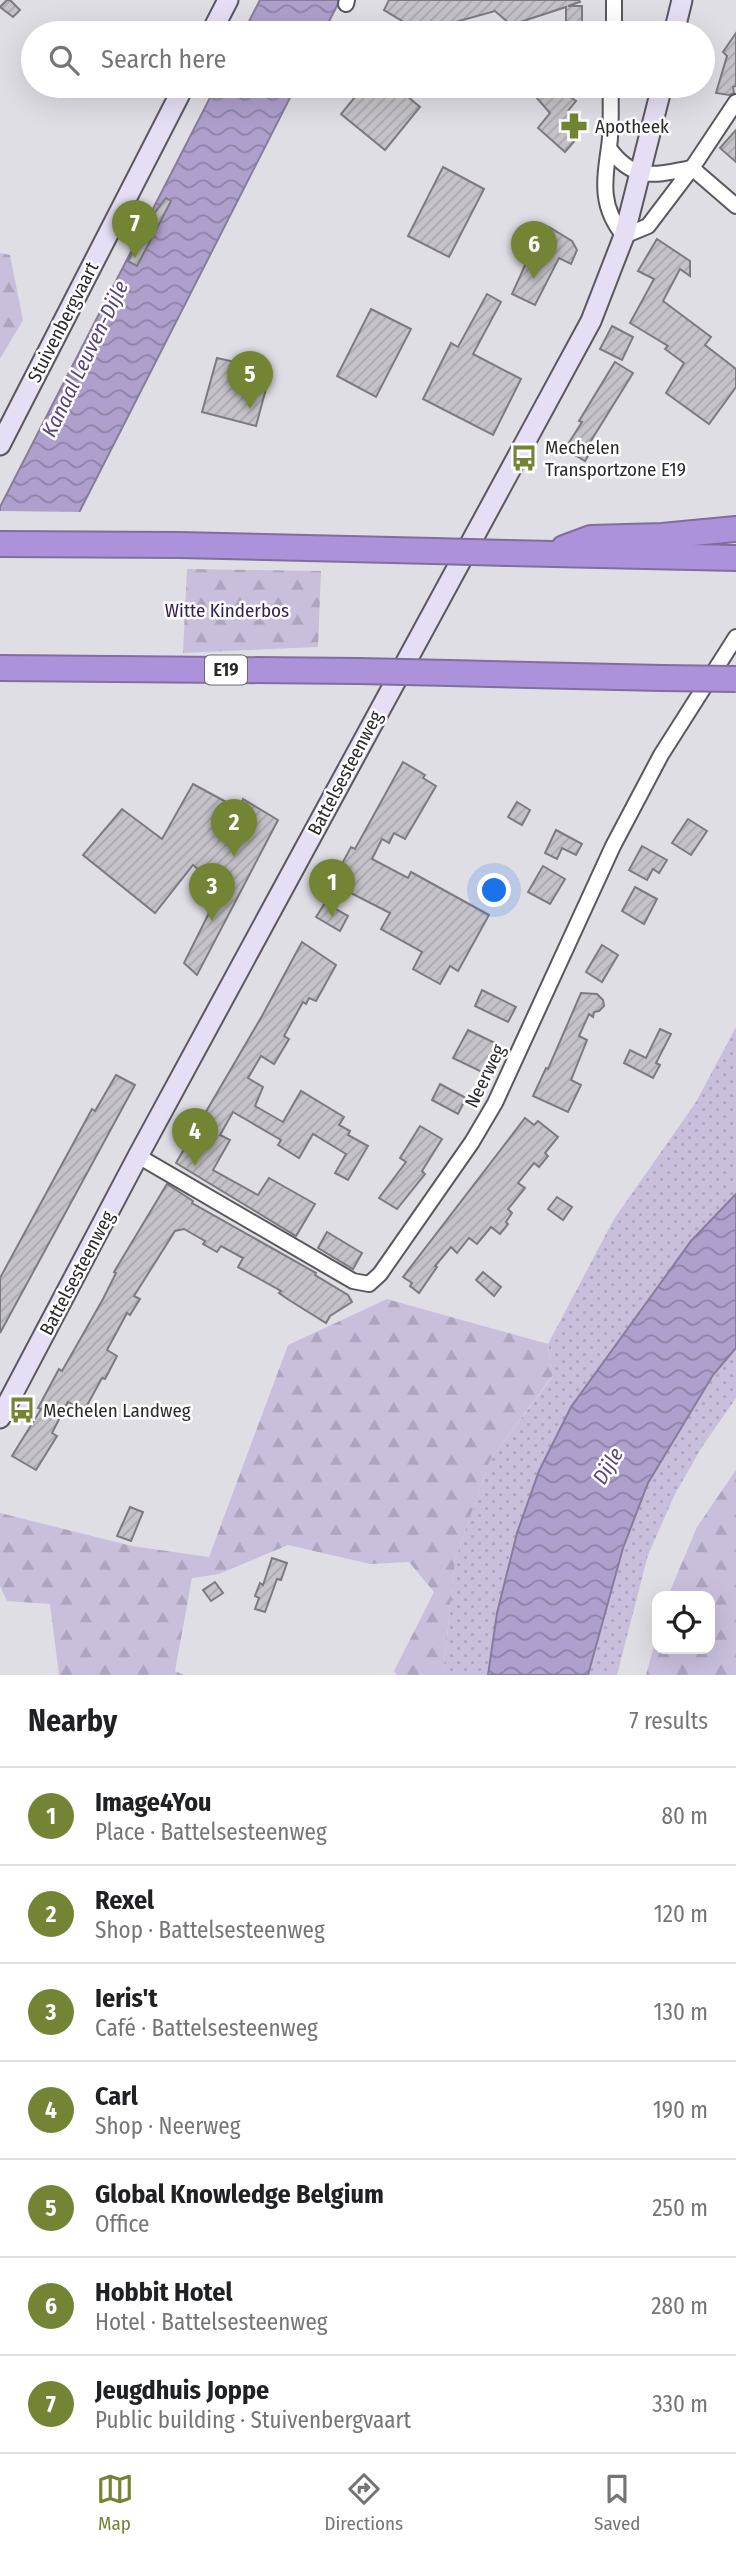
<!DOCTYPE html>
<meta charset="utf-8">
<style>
body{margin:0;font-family:"Fira Sans Condensed",sans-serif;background:#f2f2f2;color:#202124}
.controls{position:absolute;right:21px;bottom:21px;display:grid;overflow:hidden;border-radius:14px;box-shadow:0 7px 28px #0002}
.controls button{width:63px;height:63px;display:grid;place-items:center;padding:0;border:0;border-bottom:2px solid #e0e0e0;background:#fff;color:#202124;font:35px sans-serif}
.you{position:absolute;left:495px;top:891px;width:24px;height:24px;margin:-18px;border:5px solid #fff;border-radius:50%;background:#1a73e8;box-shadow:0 0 0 10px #1a73e833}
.badge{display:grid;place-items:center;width:46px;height:46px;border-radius:50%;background:#738534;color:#fff;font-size:23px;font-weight:700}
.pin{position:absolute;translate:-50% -58px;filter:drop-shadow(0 2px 4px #0008)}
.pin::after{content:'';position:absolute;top:37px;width:24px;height:21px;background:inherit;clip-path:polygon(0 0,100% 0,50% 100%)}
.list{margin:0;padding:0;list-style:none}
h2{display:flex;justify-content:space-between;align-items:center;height:91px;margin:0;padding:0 28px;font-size:30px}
h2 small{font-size:23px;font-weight:400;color:#757577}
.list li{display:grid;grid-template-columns:46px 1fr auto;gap:21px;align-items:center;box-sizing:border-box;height:98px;padding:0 28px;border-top:2px solid #e0e0e0}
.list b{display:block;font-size:26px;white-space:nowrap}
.list p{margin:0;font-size:23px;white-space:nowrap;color:#757577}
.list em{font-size:23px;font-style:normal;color:#757577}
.icon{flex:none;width:38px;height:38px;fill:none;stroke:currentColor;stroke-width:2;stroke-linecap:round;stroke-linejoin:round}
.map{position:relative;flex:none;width:736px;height:1675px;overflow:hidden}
.search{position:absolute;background:#fff;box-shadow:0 7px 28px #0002;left:21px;right:21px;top:21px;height:77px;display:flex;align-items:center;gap:18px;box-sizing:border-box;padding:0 24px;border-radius:38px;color:#757577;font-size:26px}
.sheet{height:777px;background:#fff}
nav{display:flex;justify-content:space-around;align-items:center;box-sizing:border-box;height:98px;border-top:2px solid #e0e0e0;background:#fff;font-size:19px;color:#757577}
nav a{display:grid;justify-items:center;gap:4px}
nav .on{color:#738534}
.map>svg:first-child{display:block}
.grass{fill:url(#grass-dots)}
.forest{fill:url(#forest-firs)}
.water{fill:url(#water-waves);stroke:#877c9c;stroke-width:2}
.pier{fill:#e0dee5}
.building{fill:url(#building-hatch);stroke:#7d7b81;stroke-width:2}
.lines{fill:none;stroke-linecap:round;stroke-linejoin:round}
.street-casing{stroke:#5a585e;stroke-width:18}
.secondary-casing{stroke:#5a585e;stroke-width:23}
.highway-casing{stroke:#7f6e9e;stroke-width:28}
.street{stroke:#fff;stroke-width:14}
.secondary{stroke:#e6def4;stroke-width:19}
.highway{stroke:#ac92db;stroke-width:24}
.highway-bridge-casing{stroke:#7f6e9e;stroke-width:28;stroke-linecap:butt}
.highway-bridge{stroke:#ac92db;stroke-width:24}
.labels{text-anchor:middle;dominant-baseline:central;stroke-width:5;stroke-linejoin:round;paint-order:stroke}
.shield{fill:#fff;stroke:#6b6a6c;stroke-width:2}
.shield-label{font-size:18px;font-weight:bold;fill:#2b2a2d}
.poi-label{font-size:19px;fill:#2b2a2d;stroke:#fff;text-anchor:start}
.street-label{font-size:19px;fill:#2b2a2d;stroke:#fff}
.park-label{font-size:19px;fill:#372056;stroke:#fff}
.water-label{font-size:21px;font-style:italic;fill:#59437c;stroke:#fff}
</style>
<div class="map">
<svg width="736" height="1675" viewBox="0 0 736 1675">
<defs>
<pattern id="grass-dots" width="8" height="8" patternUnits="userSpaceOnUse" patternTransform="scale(1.75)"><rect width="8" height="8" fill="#c9bfdd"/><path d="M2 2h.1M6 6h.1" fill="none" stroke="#ada4be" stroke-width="1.8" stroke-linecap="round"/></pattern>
<pattern id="forest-firs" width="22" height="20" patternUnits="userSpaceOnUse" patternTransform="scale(1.75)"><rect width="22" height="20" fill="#c9bfdd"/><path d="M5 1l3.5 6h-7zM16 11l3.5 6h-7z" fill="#ada4be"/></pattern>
<pattern id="water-waves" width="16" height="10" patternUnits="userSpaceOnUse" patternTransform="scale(1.75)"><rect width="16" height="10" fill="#ae9fcc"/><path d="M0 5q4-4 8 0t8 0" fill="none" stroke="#8e82a6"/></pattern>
<pattern id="building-hatch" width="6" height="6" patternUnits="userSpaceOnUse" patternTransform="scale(1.75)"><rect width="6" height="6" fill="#c5c3c9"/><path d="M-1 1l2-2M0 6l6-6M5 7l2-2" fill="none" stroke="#a9a8ad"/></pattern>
</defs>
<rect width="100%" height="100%" fill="#e0dee5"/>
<g class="grass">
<path d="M736 1027V1194L691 1241 571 1407 543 1463 523 1515 497 1613 488 1675H443L455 1560 490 1460 553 1376 548 1344 614 1219 696 1102Z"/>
<path d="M736 1348V1398L702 1447 675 1494 648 1555 617 1675H588L623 1548 648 1483 713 1375Z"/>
</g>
<g class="forest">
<path d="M0 253 10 255 23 320 0 359Z"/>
<path d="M187 569 321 571 318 647 183 653Z"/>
<path d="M387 1299 548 1344 553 1375 490 1460 455 1560 443 1675H397L394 1671 434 1592 409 1562 370 1564 288 1545 219 1574 192 1578 175 1671 184 1675H59L50 1604 7 1601 0 1586V1513L132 1546 209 1557 288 1345Z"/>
<path d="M736 1470V1675H646L657 1635V1649H710V1596H668L697 1527Z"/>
</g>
<g class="water">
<path d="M260 0H340L323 33H243Z"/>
<path d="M216 86H296L0 668V507Z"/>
<path d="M736 1194V1348L713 1375 648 1483 623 1548 588 1675H488L497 1613 517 1533 539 1471 571 1407 691 1241Z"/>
</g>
<path class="pier" d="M0 511 84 512 3 670 0 672Z"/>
<g class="building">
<path d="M7 0H10L20 10 13 17 0 7Z"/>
<path d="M389 0H579L580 2 568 6H582V33H566V7L511 25 495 11 448 24 458 33H422L384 10Z"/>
<path d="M736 33V86L733 87 734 93 729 95 716 93 727 56 723 52Z"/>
<path d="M364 86H395L420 107 385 150 341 114Z"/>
<path d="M546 86H578L569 96 576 101 568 111 576 119 578 137 565 152 538 128 550 113 536 97Z"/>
<path d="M736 130V162L720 148Z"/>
<path d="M443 167 484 189 449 257 408 236Z"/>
<path d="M166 198 171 201 137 266 128 261 149 220Z"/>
<path d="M549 227 572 241 577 250 571 264 559 258 535 305 512 294 536 241 541 243Z"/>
<path d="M657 239 690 261V276L680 269 663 301 711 337 705 345 736 369V387L709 424 666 393 684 363 665 349 668 346 630 323 654 279 638 271Z"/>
<path d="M487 294 501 302 473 354 521 379 493 435 423 399 451 343 458 347Z"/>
<path d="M371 309 411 329 376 397 337 376Z"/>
<path d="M612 326 633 337 622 360 600 349Z"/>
<path d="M217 358 271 370 256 426 202 412Z"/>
<path d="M615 362 633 373 589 444 593 447 585 461 565 449 582 422 579 421Z"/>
<path d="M403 762 425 775 423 778 436 786 405 839 394 833 389 843 382 839 372 859 408 878 411 872 489 915 458 971 450 966 440 984 413 969 422 952 381 929 390 913 341 888 336 875 351 847 355 849Z"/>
<path d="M193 784 239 809 243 799 278 820 197 975 184 963 221 889 193 865 155 913 83 855 122 809 162 839Z"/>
<path d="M517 802 530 810 522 825 508 817Z"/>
<path d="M688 819 707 831 691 855 672 843Z"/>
<path d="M556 830 582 844 576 855 562 848 557 859 545 853Z"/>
<path d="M642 846 667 860 659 873 653 869 647 880 629 870Z"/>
<path d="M543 866 565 879 550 904 528 892Z"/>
<path d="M635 887 657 899 644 924 622 911Z"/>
<path d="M325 903 348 916 340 931 316 917Z"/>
<path d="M302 942 336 965 316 1001 309 998 306 1004 303 1002 284 1036 289 1039 274 1064 261 1056 248 1078 263 1087 255 1106 283 1122 301 1091 344 1117 339 1125 350 1131 348 1135 368 1146 348 1180 335 1173 346 1154 313 1134 299 1158 278 1145 281 1140 233 1112 220 1135 230 1140 213 1170 258 1195 269 1178 315 1204 296 1236 176 1163 262 1016Z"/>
<path d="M602 945 618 955 602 982 586 972Z"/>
<path d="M482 990 516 1007 508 1022 475 1006Z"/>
<path d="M581 993 597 994 603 1000 604 1006 599 1011 594 1012 593 1017 589 1014 579 1036 587 1040 571 1080 581 1085 568 1112 533 1096 546 1068 548 1069Z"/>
<path d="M660 1029 671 1034 656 1063 660 1065 653 1078 624 1063 630 1050 646 1058Z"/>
<path d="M468 1030 497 1044 482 1072 453 1058Z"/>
<path d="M116 1075 135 1085 0 1333V1278L92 1109 95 1111Z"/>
<path d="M440 1084 466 1098 458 1114 432 1100Z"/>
<path d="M525 1118 534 1125 538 1121 558 1137 545 1153 548 1156 539 1167 534 1163 518 1183 525 1188 508 1209 512 1213 506 1222 508 1224 500 1234 491 1227 477 1244 469 1238 457 1253 451 1247 435 1266 437 1267 419 1293 410 1286 412 1283 403 1277Z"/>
<path d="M420 1126 442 1139 422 1171 425 1174 397 1209 379 1198 406 1162 400 1158Z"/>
<path d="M167 1184 193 1201 192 1203 316 1273 315 1275 348 1295 352 1302 330 1316 326 1323 289 1300 279 1293 281 1291 238 1267 243 1258 221 1246 217 1252 203 1244 205 1241 184 1229 175 1231 134 1296 140 1299 130 1315 127 1313 107 1350 117 1356 105 1379 102 1378 84 1411 68 1402 52 1433 57 1436 36 1470 12 1456 41 1409 38 1408 59 1369 62 1371 103 1299 116 1273 114 1272Z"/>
<path d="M557 1197 572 1207 563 1220 548 1209Z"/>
<path d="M327 1232 362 1253 353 1269 318 1248Z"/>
<path d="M483 1272 501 1287 494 1296 476 1280Z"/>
<path d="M130 1507 143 1512 131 1541 117 1536Z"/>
<path d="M272 1558 287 1563 281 1580 277 1579 265 1612 255 1609 259 1598 255 1596 260 1583 263 1585Z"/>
<path d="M215 1582 223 1593 211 1601 203 1590Z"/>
</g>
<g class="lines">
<g class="street-casing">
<g id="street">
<path d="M346 4 347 0"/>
<path d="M614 33V0"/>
<path d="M611 86C610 106 612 127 609 147 604 182 600 207 624 236L648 226 692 168 736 102"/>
<path d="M609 148C633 182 655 175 692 168"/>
<path d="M692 168 736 206"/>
<path d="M138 1156 353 1281 369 1284 380 1274 472 1142 495 1103 613 846 661 755 736 637"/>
</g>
</g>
<g class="secondary-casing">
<g id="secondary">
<path d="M211 33 228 0"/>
<path d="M674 33 682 0"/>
<path d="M0 445 184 86"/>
<path d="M0 1418 138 1156 591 321 624 236 662 86"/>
</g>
</g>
<g class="highway-casing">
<g id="highway">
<path d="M0 544 179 545 434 551"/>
<path d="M564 548 591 538 662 536 736 529"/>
<path d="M507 553 736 558"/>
<path d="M0 668 359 671"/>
<path d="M449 673 662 678"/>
</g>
</g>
<use href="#street" class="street"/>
<use href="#secondary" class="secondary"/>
<use href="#highway" class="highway"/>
<g class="highway-bridge-casing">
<g id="highway-bridge">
<path d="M434 551 507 553"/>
<path d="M359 671 449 673"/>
<path d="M662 678 736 679"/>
</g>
</g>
<use href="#highway-bridge" class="highway-bridge"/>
</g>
<defs>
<g id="pharmacy-bare" transform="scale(2.1)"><path d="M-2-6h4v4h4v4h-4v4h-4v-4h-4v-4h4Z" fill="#738534" stroke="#fff" stroke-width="2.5" paint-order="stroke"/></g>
<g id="bus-bare" transform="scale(2.1)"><path d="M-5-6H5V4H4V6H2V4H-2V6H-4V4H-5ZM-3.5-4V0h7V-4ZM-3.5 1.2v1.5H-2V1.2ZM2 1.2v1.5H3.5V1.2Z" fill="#738534" stroke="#fff" stroke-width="2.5" paint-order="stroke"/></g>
</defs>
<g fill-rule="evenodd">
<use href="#pharmacy-bare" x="574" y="126"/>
<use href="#bus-bare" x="524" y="458"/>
<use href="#bus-bare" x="22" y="1410"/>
</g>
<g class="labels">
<rect class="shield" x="205" y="655.5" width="42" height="29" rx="5"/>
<g class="shield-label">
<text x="226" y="670">E19</text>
</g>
<g class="poi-label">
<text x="595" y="126">Apotheek</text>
<text x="545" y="447">Mechelen<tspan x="545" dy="22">Transportzone E19</tspan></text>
<text x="43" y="1410">Mechelen Landweg</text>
</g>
<g class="street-label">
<text transform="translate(63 322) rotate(-63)">Stuivenbergvaart</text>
<text transform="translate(345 773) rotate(-62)">Battelsesteenweg</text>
<text transform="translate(485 1076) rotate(-64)">Neerweg</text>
<text transform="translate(77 1273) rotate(-62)">Battelsesteenweg</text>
</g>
<g class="park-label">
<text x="227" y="610">Witte Kinderbos</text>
</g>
<g class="water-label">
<text transform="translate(85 359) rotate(-64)">Kanaal Leuven-Dijle</text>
<text transform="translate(608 1466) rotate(-59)">Dijle</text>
</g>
</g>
</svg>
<div class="controls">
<button><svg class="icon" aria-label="locate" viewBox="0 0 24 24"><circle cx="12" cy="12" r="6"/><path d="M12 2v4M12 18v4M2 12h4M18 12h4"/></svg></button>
</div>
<div class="you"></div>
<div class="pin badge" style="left:332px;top:917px">1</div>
<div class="pin badge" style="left:234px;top:857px">2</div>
<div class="pin badge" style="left:212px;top:921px">3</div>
<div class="pin badge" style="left:195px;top:1166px">4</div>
<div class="pin badge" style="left:250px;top:409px">5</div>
<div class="pin badge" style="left:534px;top:279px">6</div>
<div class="pin badge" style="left:135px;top:258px">7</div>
<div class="search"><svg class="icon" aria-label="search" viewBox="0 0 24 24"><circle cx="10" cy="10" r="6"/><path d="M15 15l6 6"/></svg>Search here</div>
</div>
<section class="sheet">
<h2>Nearby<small>7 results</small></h2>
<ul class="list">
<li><span class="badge">1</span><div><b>Image4You</b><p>Place · Battelsesteenweg</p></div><em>80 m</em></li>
<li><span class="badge">2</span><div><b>Rexel</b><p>Shop · Battelsesteenweg</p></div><em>120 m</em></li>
<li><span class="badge">3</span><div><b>Ieris't</b><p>Café · Battelsesteenweg</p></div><em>130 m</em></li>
<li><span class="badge">4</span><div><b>Carl</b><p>Shop · Neerweg</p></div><em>190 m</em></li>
<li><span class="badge">5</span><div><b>Global Knowledge Belgium</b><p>Office</p></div><em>250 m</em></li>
<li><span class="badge">6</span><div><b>Hobbit Hotel</b><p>Hotel · Battelsesteenweg</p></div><em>280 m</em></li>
<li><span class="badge">7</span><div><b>Jeugdhuis Joppe</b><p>Public building · Stuivenbergvaart</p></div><em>330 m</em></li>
</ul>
</section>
<nav>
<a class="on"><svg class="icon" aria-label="map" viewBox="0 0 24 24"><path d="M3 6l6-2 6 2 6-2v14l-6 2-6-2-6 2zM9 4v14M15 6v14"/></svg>Map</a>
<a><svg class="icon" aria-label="directions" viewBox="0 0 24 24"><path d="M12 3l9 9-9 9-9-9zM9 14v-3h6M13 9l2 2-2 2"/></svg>Directions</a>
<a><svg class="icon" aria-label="saved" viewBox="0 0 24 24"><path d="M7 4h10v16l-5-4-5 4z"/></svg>Saved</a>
</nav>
